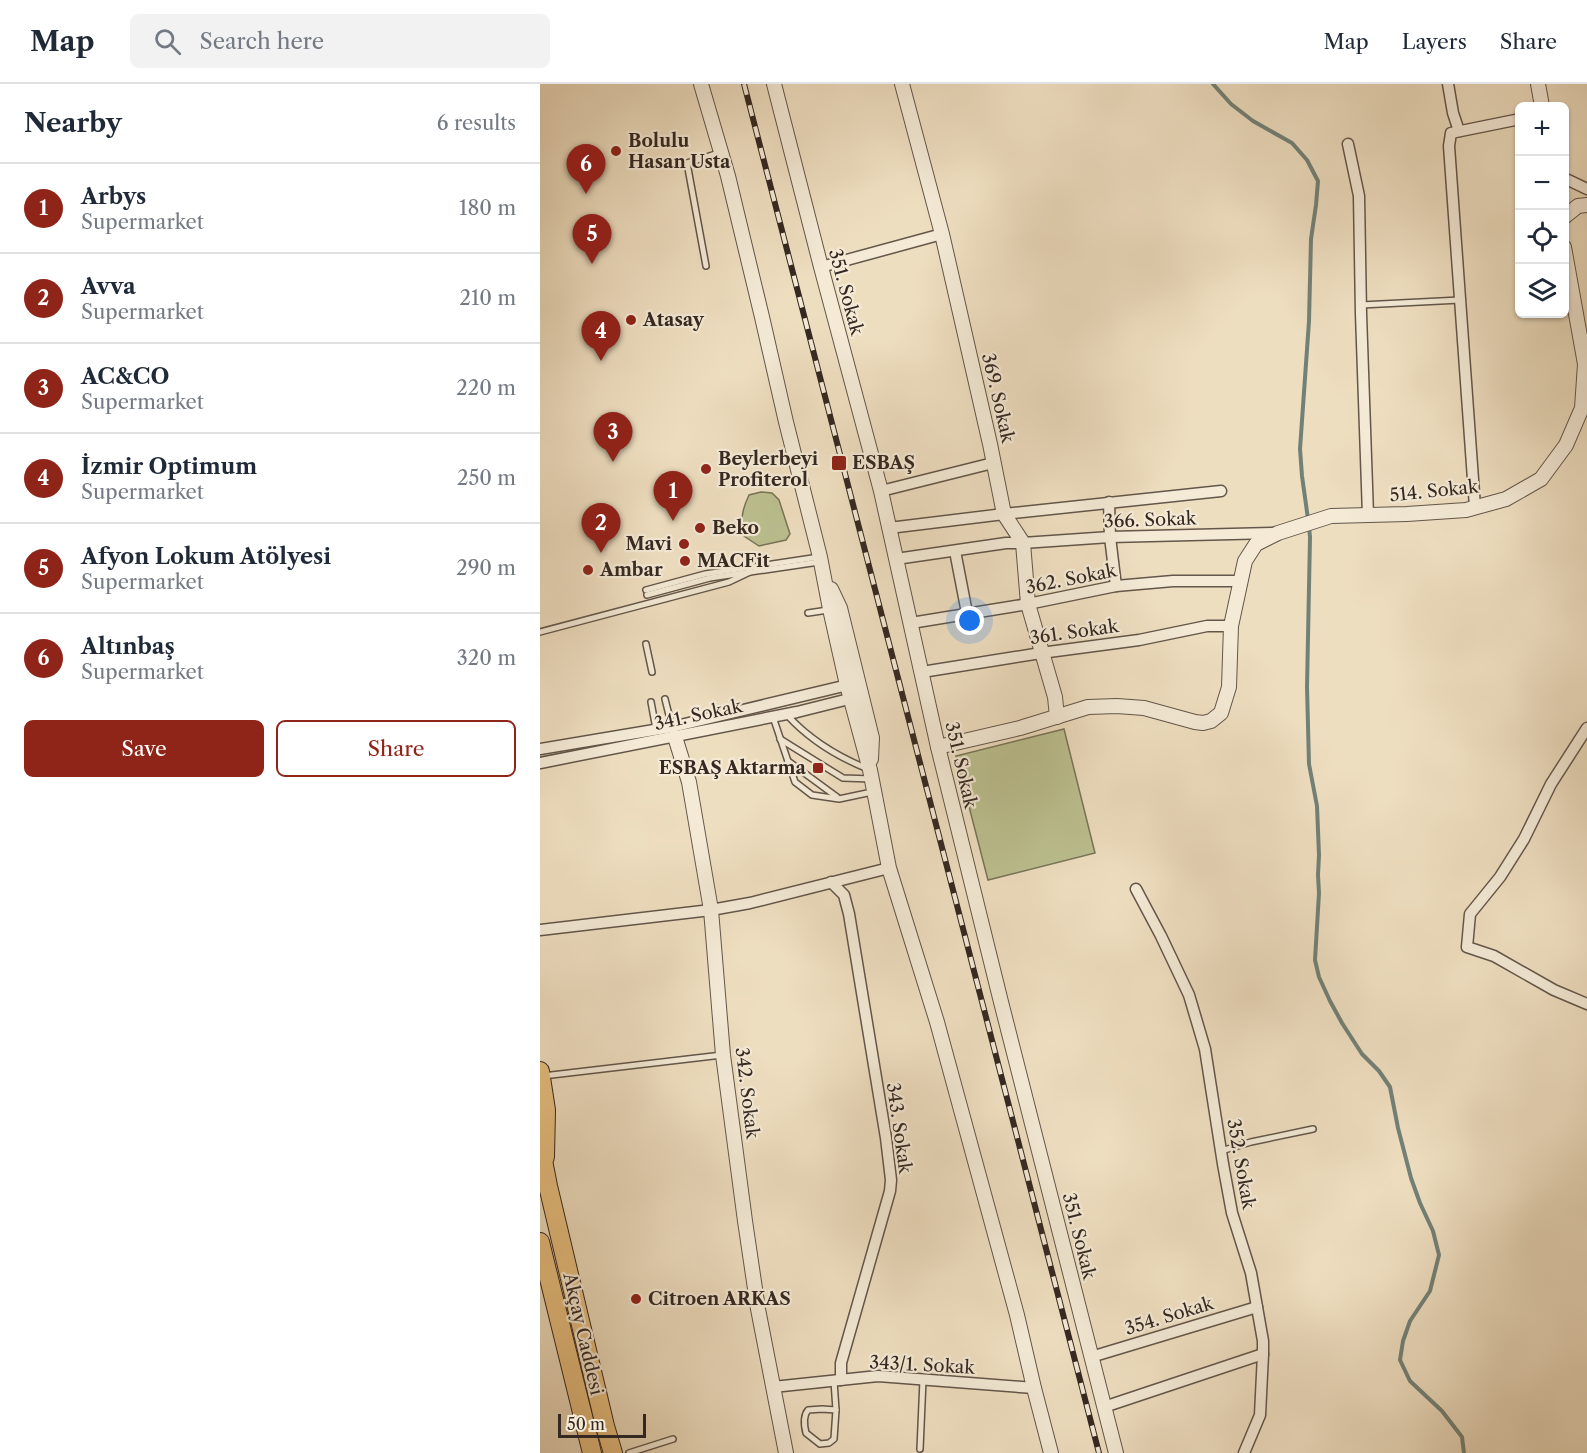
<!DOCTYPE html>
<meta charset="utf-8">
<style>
body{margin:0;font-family:"Libre Caslon Text",serif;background:#f2f2f3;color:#1f2937}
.controls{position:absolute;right:18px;top:18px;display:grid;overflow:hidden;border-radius:9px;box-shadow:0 2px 4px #0004}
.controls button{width:54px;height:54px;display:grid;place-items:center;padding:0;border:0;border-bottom:2px solid #e0e1e3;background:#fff;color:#1f2937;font:30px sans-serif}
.scale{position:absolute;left:18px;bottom:15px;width:88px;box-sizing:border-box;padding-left:6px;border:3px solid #352822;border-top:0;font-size:16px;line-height:21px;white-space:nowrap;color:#352822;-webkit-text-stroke:4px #f4ead6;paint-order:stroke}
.you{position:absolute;left:430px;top:537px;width:21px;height:21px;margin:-15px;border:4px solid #fff;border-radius:50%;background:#1a73e8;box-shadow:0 0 0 9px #1a73e833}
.badge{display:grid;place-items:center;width:39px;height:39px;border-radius:50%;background:#8f2418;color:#fff;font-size:20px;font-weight:700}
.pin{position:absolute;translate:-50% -50px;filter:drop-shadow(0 2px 3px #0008)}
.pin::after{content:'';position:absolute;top:32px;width:21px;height:18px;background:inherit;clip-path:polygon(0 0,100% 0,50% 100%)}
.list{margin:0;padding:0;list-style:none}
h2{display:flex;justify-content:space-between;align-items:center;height:78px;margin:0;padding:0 24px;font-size:26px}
h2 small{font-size:20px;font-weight:400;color:#747a83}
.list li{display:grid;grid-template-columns:39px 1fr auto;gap:18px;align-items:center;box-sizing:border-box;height:90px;padding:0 24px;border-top:2px solid #e0e1e3}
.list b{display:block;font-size:22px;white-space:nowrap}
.list p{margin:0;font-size:20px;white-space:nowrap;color:#747a83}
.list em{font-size:20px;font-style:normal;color:#747a83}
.actions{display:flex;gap:12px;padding:18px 24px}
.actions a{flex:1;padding:14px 0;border:2px solid #8f2418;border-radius:9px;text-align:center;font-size:21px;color:#8f2418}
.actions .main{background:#8f2418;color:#fff}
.icon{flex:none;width:33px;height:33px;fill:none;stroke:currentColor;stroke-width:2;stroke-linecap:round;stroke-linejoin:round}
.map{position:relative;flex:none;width:1047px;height:1369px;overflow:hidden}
header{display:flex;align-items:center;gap:36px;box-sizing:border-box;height:84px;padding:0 30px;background:#fff;border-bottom:2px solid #e0e1e3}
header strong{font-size:28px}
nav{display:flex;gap:33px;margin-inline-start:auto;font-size:21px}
.search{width:420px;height:54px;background:#f2f2f3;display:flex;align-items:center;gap:15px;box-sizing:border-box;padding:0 21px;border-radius:9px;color:#747a83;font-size:22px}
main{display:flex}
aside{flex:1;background:#fff}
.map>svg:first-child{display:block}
.green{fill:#bcc090;stroke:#787459;stroke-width:1.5}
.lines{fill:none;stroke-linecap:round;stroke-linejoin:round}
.stream{stroke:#728177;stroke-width:4}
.service-casing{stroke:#63564a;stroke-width:8}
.minor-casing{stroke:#63564a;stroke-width:13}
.tertiary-casing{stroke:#63564a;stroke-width:16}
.trunk-casing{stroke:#352822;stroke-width:20}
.service{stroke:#f4ead6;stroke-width:5}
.minor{stroke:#f4ead6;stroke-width:10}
.tertiary{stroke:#f4ead6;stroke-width:14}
.trunk{stroke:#e7bf80;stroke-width:18}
.rail-casing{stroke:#352822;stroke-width:6}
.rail{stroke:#f4ead6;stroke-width:4;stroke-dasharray:11;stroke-linecap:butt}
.poi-dot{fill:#8f2418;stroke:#f4ead6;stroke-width:2}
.labels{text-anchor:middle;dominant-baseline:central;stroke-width:4.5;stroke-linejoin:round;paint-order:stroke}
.poi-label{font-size:18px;font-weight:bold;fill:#352822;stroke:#f4ead6;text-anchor:start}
.street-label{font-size:18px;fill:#352822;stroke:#f4ead6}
</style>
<header>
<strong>Map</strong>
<div class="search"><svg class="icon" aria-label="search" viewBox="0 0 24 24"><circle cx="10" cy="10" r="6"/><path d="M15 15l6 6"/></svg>Search here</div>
<nav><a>Map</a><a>Layers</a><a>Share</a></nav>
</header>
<main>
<aside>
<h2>Nearby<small>6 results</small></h2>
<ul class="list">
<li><span class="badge">1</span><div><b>Arbys</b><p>Supermarket</p></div><em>180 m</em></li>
<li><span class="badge">2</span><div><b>Avva</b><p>Supermarket</p></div><em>210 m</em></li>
<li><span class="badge">3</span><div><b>AC&amp;CO</b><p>Supermarket</p></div><em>220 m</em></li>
<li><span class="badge">4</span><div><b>İzmir Optimum</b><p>Supermarket</p></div><em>250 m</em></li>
<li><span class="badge">5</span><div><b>Afyon Lokum Atölyesi</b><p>Supermarket</p></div><em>290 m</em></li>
<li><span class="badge">6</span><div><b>Altınbaş</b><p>Supermarket</p></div><em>320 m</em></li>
</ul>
<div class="actions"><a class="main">Save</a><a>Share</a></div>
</aside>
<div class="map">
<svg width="1047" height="1369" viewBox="0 0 1047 1369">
<rect width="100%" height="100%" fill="#eedec0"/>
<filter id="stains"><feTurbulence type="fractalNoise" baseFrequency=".00333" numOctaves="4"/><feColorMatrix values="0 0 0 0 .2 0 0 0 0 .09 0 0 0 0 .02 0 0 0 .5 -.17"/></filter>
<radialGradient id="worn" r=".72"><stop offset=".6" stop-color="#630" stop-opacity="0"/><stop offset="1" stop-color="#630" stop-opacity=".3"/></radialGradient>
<g class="green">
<path d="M221 408 232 409 239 416 250 450 246 456 219 462 204 452C201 435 201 428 209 411Z"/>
<path d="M524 645 555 769 448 796 416 672Z"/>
</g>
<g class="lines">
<g class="stream">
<path d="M673 0 691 20 713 37 752 59 767 76 778 97 776 121 771 155 769 237 760 365 762 392 768 435"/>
<path d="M769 443 770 453 767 603 769 680 777 722 779 771 778 791 779 809 775 876 779 893 790 917 802 939 822 970 839 987 850 1003 858 1044 871 1094 880 1119 893 1147 899 1171 890 1207 870 1237 863 1257 860 1276 870 1297 902 1327 922 1353 924 1369"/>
</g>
<g class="service-casing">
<g id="service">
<path d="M166 182 147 79 179 69"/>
<path d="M821 221 920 216"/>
<path d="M106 506 165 490 279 473"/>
<path d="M107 511 170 494 279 478"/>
<path d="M268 529 288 526"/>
<path d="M0 548 189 498 210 488 209 484"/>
<path d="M106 560 112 588"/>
<path d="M125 615 132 643"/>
<path d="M111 618 116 645"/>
<path d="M247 631C269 655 298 673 328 685"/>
<path d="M233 633 255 698 272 711 299 715 332 708"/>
<path d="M240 655 303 694 332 695"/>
<path d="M248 677 297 713"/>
<path d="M3 992 182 971"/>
<path d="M681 1067 711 1058 773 1045"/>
<path d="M294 1297 296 1326"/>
<path d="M282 1325 296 1326 294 1355 289 1359 280 1360 266 1349C264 1341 263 1332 268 1326Z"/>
<path d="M380 1365 383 1296"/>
<path d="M89 1369 133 1355"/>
</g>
</g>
<g class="minor-casing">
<g id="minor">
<path d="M908 0 913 29 919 47"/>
<path d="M808 60 819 112 821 230 828 431"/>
<path d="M1024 94 1047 105"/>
<path d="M281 183 402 150"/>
<path d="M341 407 453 379"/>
<path d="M569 418 570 453 576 502"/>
<path d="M935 423 909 62 911 49 980 35"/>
<path d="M349 444 464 430 681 407"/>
<path d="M415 467 427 529"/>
<path d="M356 475 466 459H483L570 453 735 449"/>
<path d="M371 539 488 520 576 502 633 497H700"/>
<path d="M382 588 501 569 599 556 667 542H691"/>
<path d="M1047 644 1011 700 984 755 960 793 930 830 927 863 954 872 1014 906 1047 920"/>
<path d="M0 665 132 643 312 600"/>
<path d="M0 679 257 628 317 613"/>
<path d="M291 798 304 811 309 830 346 1054 351 1096 350 1107 301 1279V1296"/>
<path d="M596 805 621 852 649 911 665 965 683 1080 692 1129 711 1189 723 1257V1270L720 1331 704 1369"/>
<path d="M0 846 171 826 210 819 349 784"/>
<path d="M551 1273 717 1223"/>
<path d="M233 1303 338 1292 494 1304"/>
<path d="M564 1323 723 1270"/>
</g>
</g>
<g class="tertiary-casing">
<g id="tertiary">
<path d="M161 0 188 92 222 233 246 338 280 473 290 525 307 601 330 686 349 784 397 938 477 1231 494 1304 511 1369"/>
<path d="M234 0 281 183 341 407 398 663 461 918 576 1369"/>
<path d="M362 0 402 150 450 360 464 430 483 459 488 520 515 613 517 633"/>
<path d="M998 0 1002 22"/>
<path d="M1024 133 1038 122 1047 121"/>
<path d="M291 505 300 524 332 654 331 675"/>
<path d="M135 653 149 698 171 826 183 971 205 1137 218 1225 246 1369"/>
<path d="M398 663 480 644 548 623 577 622 604 624 655 638 663 639 671 637 681 629 689 603 691 542 705 477 716 460 738 449 791 432 867 430 926 426 966 415 1001 395 1026 361 1042 324 1045 280 1024 163"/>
</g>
</g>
<g class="trunk-casing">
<g id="trunk">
<path d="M0 987 6 1026 5 1073"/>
<path d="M0 1061 8 1102 65 1342 73 1369"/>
<path d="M0 1158 52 1369"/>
</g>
</g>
<use href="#service" class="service"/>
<use href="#minor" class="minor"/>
<use href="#tertiary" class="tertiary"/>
<use href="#trunk" class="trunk"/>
<g class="rail-casing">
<path id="rail" d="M204 0 559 1369"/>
</g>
<use href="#rail" class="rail"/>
</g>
<g class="poi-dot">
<circle cx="76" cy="67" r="6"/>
<circle cx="91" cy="236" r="6"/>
<rect x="291" y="371" width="16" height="16" rx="3"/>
<circle cx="166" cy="385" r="6"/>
<circle cx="160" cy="444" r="6"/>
<circle cx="144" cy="460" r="6"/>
<circle cx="145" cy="477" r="6"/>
<circle cx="48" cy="486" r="6"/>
<rect x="272" y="678" width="12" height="12" rx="3"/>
<circle cx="96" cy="1215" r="6"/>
</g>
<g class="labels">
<g class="poi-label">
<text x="88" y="57">Bolulu<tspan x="88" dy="21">Hasan Usta</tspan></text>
<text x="103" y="236">Atasay</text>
<text x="178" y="375">Beylerbeyi<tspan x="178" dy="21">Profiterol</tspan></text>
<text x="312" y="379">ESBAŞ</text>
<text x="172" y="444">Beko</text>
<text x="132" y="460" text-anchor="end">Mavi</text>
<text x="157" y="477">MACFit</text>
<text x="60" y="486">Ambar</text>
<text x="266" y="684" text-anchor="end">ESBAŞ Aktarma</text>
<text x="108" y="1215">Citroen ARKAS</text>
</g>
<g class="street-label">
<text transform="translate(306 208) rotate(75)">351. Sokak</text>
<text transform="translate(458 314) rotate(77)">369. Sokak</text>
<text transform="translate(894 407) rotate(-6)">514. Sokak</text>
<text transform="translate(610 436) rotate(-2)">366. Sokak</text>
<text transform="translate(531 495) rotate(-11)">362. Sokak</text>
<text transform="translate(534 548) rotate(-8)">361. Sokak</text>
<text transform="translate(158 631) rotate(-12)">341. Sokak</text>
<text transform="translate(421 681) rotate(77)">351. Sokak</text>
<text transform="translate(207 1009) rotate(83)">342. Sokak</text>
<text transform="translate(359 1044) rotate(82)">343. Sokak</text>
<text transform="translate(701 1080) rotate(80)">352. Sokak</text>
<text transform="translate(539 1152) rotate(76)">351. Sokak</text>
<text transform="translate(629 1232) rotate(-17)">354. Sokak</text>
<text transform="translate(43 1250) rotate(77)">Akçay Caddesi</text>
<text transform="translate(382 1281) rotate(3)">343/1. Sokak</text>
</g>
</g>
<rect width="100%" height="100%" filter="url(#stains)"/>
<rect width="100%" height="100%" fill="url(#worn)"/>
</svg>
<div class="controls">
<button>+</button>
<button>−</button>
<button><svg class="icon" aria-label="locate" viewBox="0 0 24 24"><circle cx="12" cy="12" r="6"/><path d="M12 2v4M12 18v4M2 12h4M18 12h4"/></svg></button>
<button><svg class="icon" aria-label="layers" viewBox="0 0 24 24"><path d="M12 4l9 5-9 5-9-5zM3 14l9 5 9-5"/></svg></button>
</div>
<div class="scale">50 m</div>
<div class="you"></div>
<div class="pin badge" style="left:133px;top:437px">1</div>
<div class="pin badge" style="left:61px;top:469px">2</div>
<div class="pin badge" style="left:73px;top:378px">3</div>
<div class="pin badge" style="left:61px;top:277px">4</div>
<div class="pin badge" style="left:52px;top:180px">5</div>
<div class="pin badge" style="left:46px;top:110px">6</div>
</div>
</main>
